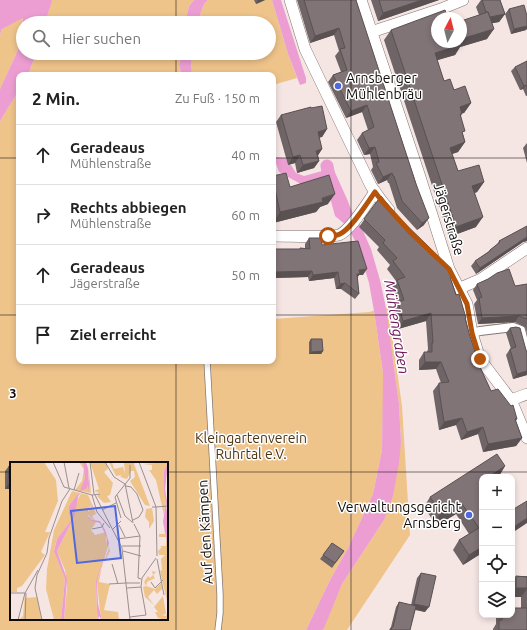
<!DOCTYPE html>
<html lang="de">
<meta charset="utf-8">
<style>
body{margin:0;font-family:Ubuntu,sans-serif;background:#f6f6f6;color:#222}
.controls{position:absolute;right:12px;bottom:12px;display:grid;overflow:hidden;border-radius:8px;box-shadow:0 2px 6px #0003}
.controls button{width:36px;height:36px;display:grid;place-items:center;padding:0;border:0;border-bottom:1px solid #e0e0e0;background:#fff;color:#222;font:20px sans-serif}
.compass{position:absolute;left:431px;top:12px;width:36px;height:36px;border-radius:50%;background:#fff;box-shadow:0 2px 6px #0003;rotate:7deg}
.stop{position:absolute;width:12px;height:12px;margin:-9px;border:3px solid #b45309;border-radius:50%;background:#fff}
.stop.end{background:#b45309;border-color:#fff;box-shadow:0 1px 4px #0008}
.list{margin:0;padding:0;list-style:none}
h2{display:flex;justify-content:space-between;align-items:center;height:52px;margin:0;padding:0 16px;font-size:17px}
h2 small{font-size:13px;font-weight:400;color:#767676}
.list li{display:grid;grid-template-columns:26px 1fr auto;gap:12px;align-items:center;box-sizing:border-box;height:60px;padding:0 16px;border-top:1px solid #e0e0e0}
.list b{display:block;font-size:15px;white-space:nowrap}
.list p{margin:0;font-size:13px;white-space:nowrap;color:#767676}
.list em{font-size:13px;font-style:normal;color:#767676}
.icon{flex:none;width:22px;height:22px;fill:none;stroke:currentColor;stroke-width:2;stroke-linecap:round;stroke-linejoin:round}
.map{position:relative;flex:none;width:527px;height:630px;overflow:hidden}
.search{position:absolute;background:#fff;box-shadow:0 2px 6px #0003;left:16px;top:16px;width:260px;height:44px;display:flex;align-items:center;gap:10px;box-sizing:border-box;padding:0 14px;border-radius:22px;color:#767676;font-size:15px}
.panel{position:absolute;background:#fff;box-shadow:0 2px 6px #0003;left:16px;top:72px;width:260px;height:292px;border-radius:8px}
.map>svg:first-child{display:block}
.green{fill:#efc48b;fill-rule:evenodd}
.water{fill:#ec9ed2}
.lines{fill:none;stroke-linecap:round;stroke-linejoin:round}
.canal{stroke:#ec9ed2;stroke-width:13}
.service-casing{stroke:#837775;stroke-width:7}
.pedestrian-casing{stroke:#837775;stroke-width:10}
.minor-casing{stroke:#837775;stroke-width:12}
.service{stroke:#fff;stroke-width:5.5}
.pedestrian{stroke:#fff;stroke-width:8}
.minor{stroke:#fff;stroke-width:11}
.wall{fill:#6f6466}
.shaded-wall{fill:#5a5153}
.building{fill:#817477;stroke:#5a5153}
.route{stroke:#b45309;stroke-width:5}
.grid{fill:none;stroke:#100c0b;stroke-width:1;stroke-opacity:0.55}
.poi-dot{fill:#4e68dd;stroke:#fff;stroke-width:1.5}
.labels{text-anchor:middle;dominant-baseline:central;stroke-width:3;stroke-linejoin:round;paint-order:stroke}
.poi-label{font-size:14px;fill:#100c0b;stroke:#fff;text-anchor:start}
.street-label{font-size:14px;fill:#100c0b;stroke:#fff}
.park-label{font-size:14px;fill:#4c3514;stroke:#fff}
.water-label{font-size:15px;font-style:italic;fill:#6e1357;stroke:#fff}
.inset-road{fill:none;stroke:#998f8d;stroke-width:1}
.view{fill:#4e68dd;fill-opacity:0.15;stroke:#4e68dd;stroke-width:2}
.inset-edge{fill:none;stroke:#100c0b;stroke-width:2}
.grid-label{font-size:13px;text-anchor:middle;font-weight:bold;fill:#100c0b;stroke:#fff;stroke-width:3;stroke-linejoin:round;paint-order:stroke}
</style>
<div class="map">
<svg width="527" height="630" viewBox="0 0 527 630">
<rect width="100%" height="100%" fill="#f5e6e4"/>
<g class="green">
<path d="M52 0H194L189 6 185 23H45Z"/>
<path d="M208 0H272L288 54 297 78 273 85V75H192L191 60V53H269V23H197L204 4Z"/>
<path d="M23 17 18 50 0 89V35L2 29Z"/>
<path d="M36 53H181L179 65 182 75H28Z"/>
<path d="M19 90V361H273V319L369 312 388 307 402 406 410 535 347 630H322L342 584 384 520 401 442 399 404 393 359 374 311 383 373V405L382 450 373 494 348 548 330 580 306 630H0V121ZM11 463H167V619H11Z"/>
</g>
<g class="water">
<path d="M0 0H52V1L45 23H23V53H36L28 75H19V90L0 121V89L18 50 23 18 2 29 0 35Z"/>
<path d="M194 0H208L204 4 197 23H185L189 6Z"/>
<path d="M272 0H281L306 78V83L300 85 288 54Z"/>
<path d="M181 53H191V60L192 75H182L179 65Z"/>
<path d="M274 157 286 158 288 165H291L296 173 304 176 333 168 347 199 353 214 347 226 335 216 328 190 308 188 279 172Z"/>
<path d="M359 222 371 249 380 280 386 308 399 404 401 442 399 463 393 496 384 520 342 584 324 628 322 630H306L330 580 348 548 373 494 382 450 383 373 374 311 369 283 358 247 349 229Z"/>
</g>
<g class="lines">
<path class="canal" d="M327 166 329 177 332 186"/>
<g class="service-casing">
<path id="service" d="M207 361 220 594V613L218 630"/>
</g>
<g class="pedestrian-casing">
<path id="pedestrian" d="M472 333 480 331 513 327 521 330 527 354"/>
</g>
<g class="minor-casing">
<g id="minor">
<path d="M290 0 305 49 371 186 381 200 389 210"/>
<path d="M361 0 420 177 449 269 467 304 472 333 480 359 511 400 527 438"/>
<path d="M371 32 441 9 463 0"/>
<path d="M273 236C291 236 309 237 326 236 330 236 335 236 339 235 351 230 367 203 375 192"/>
<path d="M458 289 481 279 527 248"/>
<path d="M511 400 527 394"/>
</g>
</g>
<use href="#service" class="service"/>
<use href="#pedestrian" class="pedestrian"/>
<use href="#minor" class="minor"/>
</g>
<g class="wall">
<path d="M254 0H265L256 4Z"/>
<path d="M297 0H356L424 225 417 230 397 208 389 183H388L387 180 378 184 371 170 373 167 370 154 364 155 357 140 362 133 368 130 362 112 346 118 328 82 333 75 341 72 335 56 339 51 334 35 310 43Z"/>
<path d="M371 0H439L378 21Z"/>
<path d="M481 0H500L505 14 499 22 492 23 487 39 460 47 455 55 437 60 444 81 471 103 464 113H462L461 116 463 134 465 142 458 152 452 154 458 171 484 182 477 192 475 193 476 227 449 237 384 40 391 30 437 42 479 15 476 7Z"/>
<path d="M509 9 526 30 511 34 505 14Z"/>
<path d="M527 61V96H526L523 89 520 90 511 71 515 67Z"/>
<path d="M281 115 327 129 322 137H319L322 149 318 155 319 161 314 168 297 173 295 163 288 165 276 122Z"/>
<path d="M527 143V163L523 148Z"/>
<path d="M273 176 290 187 328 204 320 207 316 212 273 223Z"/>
<path d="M381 196 450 277 466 319 469 333 480 367 491 391 517 419 516 421 522 438 516 446 483 452 478 434 461 440 456 425 439 430 434 398 433 391 439 383H441L436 369 419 370V360L424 352H427L428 349 426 321 398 329 392 310 397 303 392 287 396 281 387 269 390 265 377 250 379 247 359 227Z"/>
<path d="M527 226V241L523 242 476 274 471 266 475 261 488 252 490 250 497 245 499 241Z"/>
<path d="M309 238 322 245 363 275H359L357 278 359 294 355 299 341 289H336L334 278 309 281 308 277 273 278V249H300V248H305V244Z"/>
<path d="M477 284 515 286 527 284V333L525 327 515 322 478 324 474 304 477 300 473 290Z"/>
<path d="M510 328 527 352V375L513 379 506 355 510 349H511L506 333Z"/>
<path d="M311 339 323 351 321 354H309V342Z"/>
<path d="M9 466H11V489H5V471Z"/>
<path d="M505 466 499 476 482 477V553L463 565 453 550 459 540 469 534 456 514 441 523 434 522 424 507 430 497Z"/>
<path d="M332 543 344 551 332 568 320 559Z"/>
<path d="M421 573 425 612 415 610 410 630H389L391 627 396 607 399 602 411 605 417 578Z"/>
<path d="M516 576H527V630H493V629L496 624V617L497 615H512L521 608V597H512V582Z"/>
</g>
<g class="shaded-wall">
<path d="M258 0H265L256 4Z"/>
<path d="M422 0H439L378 21 383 13Z"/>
<path d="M505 14 499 22 483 25 488 18Z"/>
<path d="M527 26V29L526 30 511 34 514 29Z"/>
<path d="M339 28 334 35 310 43 315 36Z"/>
<path d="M494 29 487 39 460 47 455 55 428 63 435 53 458 42H461V39Z"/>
<path d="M526 85 523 89 520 90 524 86Z"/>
<path d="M471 103 464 113 453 116 460 107Z"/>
<path d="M367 105 362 112 346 118 351 111Z"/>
<path d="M327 129 322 137 312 140 318 132Z"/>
<path d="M465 142 458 152 443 157 450 148Z"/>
<path d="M375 147 370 154 364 155 369 148Z"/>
<path d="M322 149 317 157 316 151Z"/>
<path d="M300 155 295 163 288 165 293 157Z"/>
<path d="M319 161 314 168 297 173 303 165Z"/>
<path d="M392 173 387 180 378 184 383 177Z"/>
<path d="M484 182 477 192 465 196 472 186Z"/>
<path d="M335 194 328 204 320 207 316 212 273 223 280 212Z"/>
<path d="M483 217 476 227 449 237 456 227Z"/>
<path d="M429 218 424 225 417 230 422 223Z"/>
<path d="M527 237V241L523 242 476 274 480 268Z"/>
<path d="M367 269 363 275H359L356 280H353L359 270Z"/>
<path d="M312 271 308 277 273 278V275L275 272Z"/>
<path d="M338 272 334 278 309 281 313 275Z"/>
<path d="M345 283 341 289H336L340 284Z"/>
<path d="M431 313 426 321 398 329 403 321Z"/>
<path d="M519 316 515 322 478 324 482 318Z"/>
<path d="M323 351 321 354H309L311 352Z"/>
<path d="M425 362H441L436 369 419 370Z"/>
<path d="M527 371V375L513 379 517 374Z"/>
<path d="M462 418 456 425 439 430 444 422Z"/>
<path d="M483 427 478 434 461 440 467 432Z"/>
<path d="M522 438 516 446 483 452 488 444Z"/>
<path d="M505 466 499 476 497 477H489Z"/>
<path d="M8 484H11V489H5Z"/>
<path d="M462 504 456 514 441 523 434 522 441 513Z"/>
<path d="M527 518V523L512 533V528Z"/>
<path d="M482 547V553L463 565 469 555Z"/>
<path d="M516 588H527V589L521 597H512V593Z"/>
<path d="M414 604 429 607 425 612 410 608Z"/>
</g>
<g class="building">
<path d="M304 0H356L416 184 429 218 422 223 402 201 394 176H393L392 173 383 177 376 163 379 162 375 147 369 148 362 133 374 127 367 105 351 111 333 75 347 70 340 49 345 48 339 28 315 36Z"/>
<path d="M379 0H422L383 13Z"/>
<path d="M482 0H500L505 14 490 17 488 12H486Z"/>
<path d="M524 5 527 16V26L514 29 509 9Z"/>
<path d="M445 10 448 18H437V42H461L462 45 435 53 444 81 450 79 454 90 465 86 471 103 460 107 462 114H460L465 131 462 132 465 142 450 148 458 171 479 165 484 182 472 186 483 217 456 227 391 30Z"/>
<path d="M488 12 494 29 461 39V21Z"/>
<path d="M527 61V86L526 85 524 86 515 67Z"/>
<path d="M322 106 327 129 318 132 322 149 316 151 319 161 303 165 300 155 293 157 281 115 311 107V108Z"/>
<path d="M286 173 290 187 329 175 335 194 322 198 323 202 280 212 273 180V176Z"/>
<path d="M381 196 397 216 429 247 452 275 450 277 456 295 459 294 466 318H465L469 333 480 367 491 391 498 389 511 406 513 405 517 419H515L522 438 488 444 483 427 467 432 462 418 444 422 439 390V383L449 382 441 362H425L424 352H432V343H433L431 313 403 321 398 302 404 300 397 280 405 277 393 261 397 258 383 243 385 240 364 219Z"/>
<path d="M527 226V237L480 268 475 261 490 251V250L500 242 499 241Z"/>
<path d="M309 238H321L322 245 358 241 367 269 359 270 360 274H357L359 294 345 283 340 284 338 272 313 275 312 271 275 272V257L273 258V249H300V248L310 249Z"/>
<path d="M509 269 515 286 527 284V319L519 316 482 318 479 298 482 297 477 284 488 279 497 273Z"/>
<path d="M516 327 520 328 526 350 527 352V371L517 374 510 349 516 347 510 328Z"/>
<path d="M311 339H322L323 351 311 352Z"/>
<path d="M497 454 505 466 490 476V477H482V547L469 555 459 540 479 528 462 504 447 513H441L430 497Z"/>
<path d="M9 466H11V484H8Z"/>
<path d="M527 501V518L512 528V510Z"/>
<path d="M332 543 344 551 335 563 323 555Z"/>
<path d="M421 573 436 576 429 607 414 604Z"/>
<path d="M516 576 527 577V588H516Z"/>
<path d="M399 602 416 606 410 630H391L392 627H393Z"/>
<path d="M512 608H527V630H499V620H502V615H512Z"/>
</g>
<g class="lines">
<path class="route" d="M328 236C332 236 336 236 340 234 352 228 367 203 375 192L381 200 411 233 449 269 467 304 472 333 480 359"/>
</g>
<path class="grid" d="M176 0V23M351 0V630M176 53V75M0 158H19M273 158H527M0 315H19M273 315H527M176 361V630M0 472H11M167 472H527"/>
<g class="poi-dot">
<circle cx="338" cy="86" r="4"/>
<circle cx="469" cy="515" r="4"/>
</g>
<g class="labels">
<g class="poi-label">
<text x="346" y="78">Arnsberger<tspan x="346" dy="16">Mühlenbräu</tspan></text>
<text x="461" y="507" text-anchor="end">Verwaltungsgericht<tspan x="461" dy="16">Arnsberg</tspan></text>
</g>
<g class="street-label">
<text transform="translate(449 219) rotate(73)">Jägerstraße</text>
<text transform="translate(205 532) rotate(-93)">Auf den Kämpen</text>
</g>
<g class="park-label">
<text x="251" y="438">Kleingartenverein<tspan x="251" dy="16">Ruhrtal e.V.</tspan></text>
</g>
<g class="water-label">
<text transform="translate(397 327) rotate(81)">Mühlengraben</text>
</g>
</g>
<g transform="translate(10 462)">
<rect width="158" height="158" fill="#f5e6e4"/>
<path d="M0 0H34L46 18 48 39 35 70H40L31 90 35 93 12 124 7 126V130H0ZM69 0H73L75 8V27L79 18 78 0 81 31 65 28 72 19 74 7ZM80 0H96L98 7 94 10 103 21 100 33 97 34 101 40 94 41 87 34 90 31 84 29 89 27ZM99 0H102L104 7 113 5 115 12 114 0H126L124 2 140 44 135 43 120 19 125 15 124 9H121L117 17 110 15 112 13 106 14ZM158 0 154 9 156 39 153 60 157 80 158 143 150 109 152 108 151 97 155 93H149L148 89 152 85 149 84H156V75H149V72H155L153 60 154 53 146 18 139 8H142V3L133 2ZM62 29 78 33 82 42 77 47 78 56 85 60 77 52 82 43 86 52 82 54 86 60 81 68 85 73 96 70 100 89 92 104 89 120 100 122 94 148 108 150 109 158H92L90 149 87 150 88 158H54L57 126 55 108 47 89 64 55 65 44 71 31 59 44V53L63 50 62 57 47 77 44 88 55 117 51 158H44L36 127 37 107 44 68ZM96 71 99 86 87 119 90 149H87L86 121 97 86ZM142 46 144 59 139 67V60L135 55 136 47ZM142 109 146 110 143 113 145 116 137 120 136 124 145 127 151 121 152 127 147 132 144 128 138 135 144 143 135 135 133 125 136 124 134 120 138 114 140 116 143 113ZM15 131V136L27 135 32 158H9L13 154ZM153 134 156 152 152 153 156 154 158 150V158L148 156 145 150H148L144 145Z" fill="#efc48b" fill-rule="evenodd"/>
<path d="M73 0H76L78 6 79 23V0V31L78 23 76 27 70 29 75 16ZM158 0 155 28 157 39 156 49 158 42V139L157 80 153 60 156 39 154 30V9ZM69 31 64 55 47 89 57 117 54 158H51L55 117 44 89 47 77 62 57 63 50 56 56 59 53V44ZM78 33 87 53 82 43 78 47V54L82 58 90 59 95 68 99 81 87 119 88 142 92 158 89 154 88 158 87 149 86 119 97 86V76L90 61 82 59 78 56 77 47 82 42Z" fill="#ec9ed2"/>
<path class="inset-road" d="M43 0 54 25 82 33 90 32M54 0 59 26M80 0 84 32M95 0 104 15 115 22 123 61M129 0 146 45H142M116 24 121 25 127 32 133 48 129 55 123 58M64 28 69 11M82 33 87 50 100 66M85 33 112 86 120 158M107 33 115 54 122 60M92 48 106 41M111 56 105 35 120 16V3M124 62 130 74 128 116 131 117M109 63 115 75M82 67 92 65 94 61M102 68 111 59M107 77 130 74M112 84H131M113 89 131 94M147 94 146 45 158 44M147 97 154 133M102 102 108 122M141 120 145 126 153 118M116 121H130M99 122 116 121M131 125 132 116 146 96M117 126 131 125M0 131H15M120 155 136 153 131 125M8 158 15 131 28 108M15 158 16 131M32 158 25 126 27 113 37 91 39 76 52 39 60 27"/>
<path class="view" d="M105 44 111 96 67 101 61 49Z"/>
<rect width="158" height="158" class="inset-edge"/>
</g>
<g class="grid-label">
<text x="13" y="398">3</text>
</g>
</svg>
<div class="controls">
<button>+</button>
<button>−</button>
<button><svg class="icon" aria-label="locate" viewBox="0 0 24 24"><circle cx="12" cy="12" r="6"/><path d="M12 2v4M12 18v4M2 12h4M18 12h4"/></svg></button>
<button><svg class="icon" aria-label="layers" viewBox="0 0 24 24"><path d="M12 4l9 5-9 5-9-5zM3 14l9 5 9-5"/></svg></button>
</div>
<svg class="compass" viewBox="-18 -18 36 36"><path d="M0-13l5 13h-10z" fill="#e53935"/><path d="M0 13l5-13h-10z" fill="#767676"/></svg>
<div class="stop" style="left:328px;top:236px"></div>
<div class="stop end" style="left:480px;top:359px"></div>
<div class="search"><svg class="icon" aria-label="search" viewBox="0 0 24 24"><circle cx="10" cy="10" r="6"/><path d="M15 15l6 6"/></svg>Hier suchen</div>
<section class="panel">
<h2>2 Min.<small>Zu Fuß · 150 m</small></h2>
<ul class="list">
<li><svg class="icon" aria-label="ahead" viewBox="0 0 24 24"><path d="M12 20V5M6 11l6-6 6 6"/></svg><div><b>Geradeaus</b><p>Mühlenstraße</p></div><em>40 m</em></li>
<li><svg class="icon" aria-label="right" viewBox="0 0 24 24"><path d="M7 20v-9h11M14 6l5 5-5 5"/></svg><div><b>Rechts abbiegen</b><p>Mühlenstraße</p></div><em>60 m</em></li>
<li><svg class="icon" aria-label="ahead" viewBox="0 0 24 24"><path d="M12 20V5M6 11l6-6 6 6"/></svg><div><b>Geradeaus</b><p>Jägerstraße</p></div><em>50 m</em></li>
<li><svg class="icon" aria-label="arrive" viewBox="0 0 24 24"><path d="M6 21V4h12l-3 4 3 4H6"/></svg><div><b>Ziel erreicht</b></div></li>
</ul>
</section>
</div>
